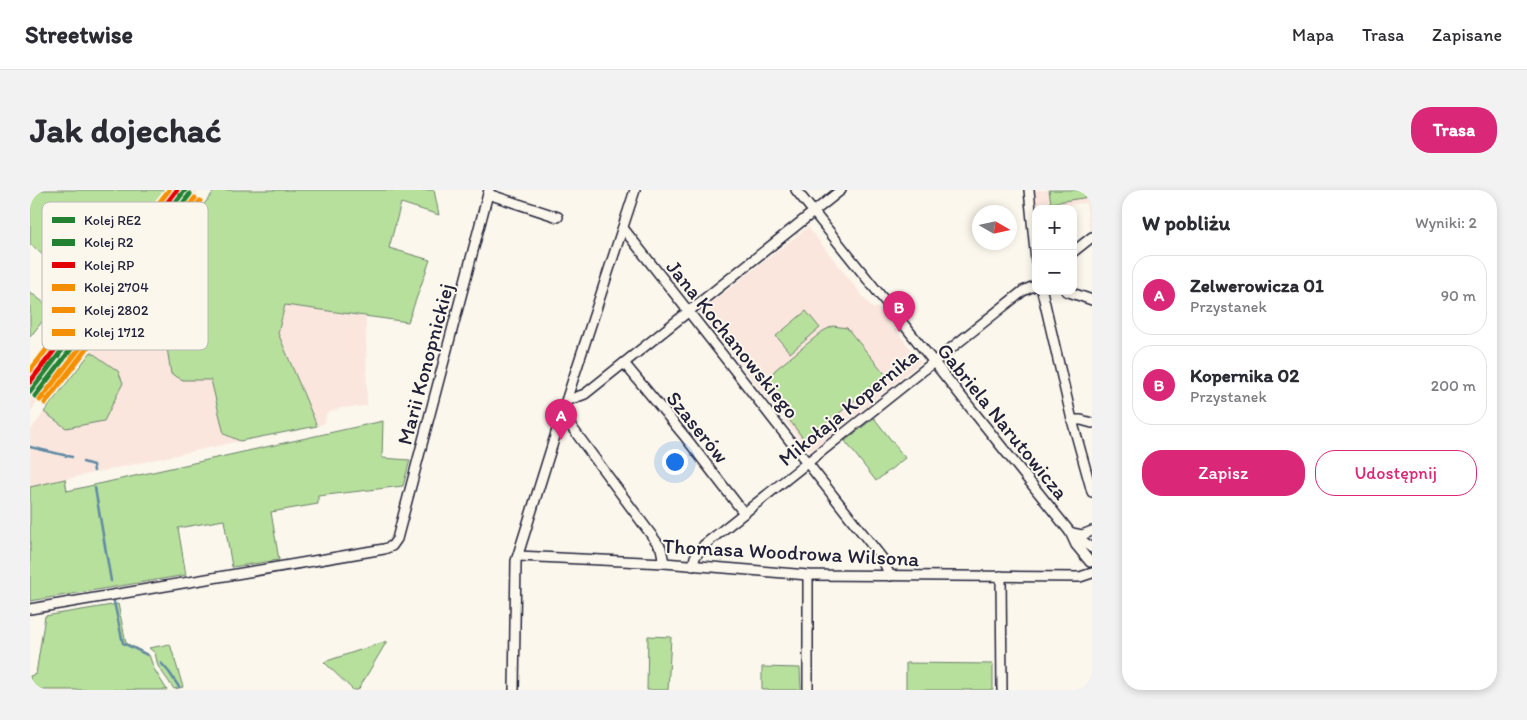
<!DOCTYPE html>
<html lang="pl">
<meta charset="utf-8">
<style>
body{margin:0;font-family:Itim,sans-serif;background:#f2f2f3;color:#2b2b33}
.controls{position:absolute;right:15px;top:15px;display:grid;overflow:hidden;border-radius:10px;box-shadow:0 2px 8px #0003}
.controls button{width:45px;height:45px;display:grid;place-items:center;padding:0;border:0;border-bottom:1px solid #e1e1e2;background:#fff;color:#2b2b33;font:25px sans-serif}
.compass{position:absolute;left:942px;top:15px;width:45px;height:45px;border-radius:50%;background:#fff;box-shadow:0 2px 8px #0003;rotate:99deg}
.you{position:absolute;left:644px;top:271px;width:18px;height:18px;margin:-12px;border:4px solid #fff;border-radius:50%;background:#1a73e8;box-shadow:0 0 0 8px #1a73e833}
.badge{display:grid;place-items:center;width:32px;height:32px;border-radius:50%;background:#db2777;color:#fff;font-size:16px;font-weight:700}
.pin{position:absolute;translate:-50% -41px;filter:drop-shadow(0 1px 2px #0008)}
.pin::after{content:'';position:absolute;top:26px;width:18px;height:15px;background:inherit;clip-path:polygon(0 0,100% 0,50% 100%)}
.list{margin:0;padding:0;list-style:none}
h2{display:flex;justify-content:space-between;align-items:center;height:65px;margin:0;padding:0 20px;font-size:21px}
h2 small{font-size:16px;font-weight:400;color:#7c7c81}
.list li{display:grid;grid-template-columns:32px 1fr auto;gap:15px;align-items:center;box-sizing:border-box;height:80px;margin:0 10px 10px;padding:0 10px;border:1px solid #e1e1e2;border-radius:20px}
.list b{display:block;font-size:19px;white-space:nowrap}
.list p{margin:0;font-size:16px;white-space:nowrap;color:#7c7c81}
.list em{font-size:16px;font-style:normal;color:#7c7c81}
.actions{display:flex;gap:10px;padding:15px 20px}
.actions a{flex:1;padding:11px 0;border:1px solid #db2777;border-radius:20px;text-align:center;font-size:18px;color:#db2777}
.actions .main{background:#db2777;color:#fff}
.map{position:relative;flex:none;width:1062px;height:500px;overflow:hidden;border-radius:20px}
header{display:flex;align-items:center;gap:30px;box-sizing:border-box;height:70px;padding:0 25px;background:#fff;border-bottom:1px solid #e1e1e2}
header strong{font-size:24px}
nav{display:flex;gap:28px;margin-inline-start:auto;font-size:18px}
.intro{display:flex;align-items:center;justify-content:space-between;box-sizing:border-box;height:120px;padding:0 30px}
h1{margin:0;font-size:35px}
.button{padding:12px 22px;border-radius:20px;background:#db2777;color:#fff;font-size:18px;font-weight:700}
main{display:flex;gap:30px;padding:0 30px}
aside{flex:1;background:#fff;border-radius:20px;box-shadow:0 2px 8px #0003}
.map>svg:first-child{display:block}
.built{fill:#fbe6de}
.green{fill:#b7e09c;stroke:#6c816c}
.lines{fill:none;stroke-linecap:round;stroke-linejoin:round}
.stream{stroke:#608aa4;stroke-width:2.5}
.street-casing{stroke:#22223b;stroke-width:12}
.street{stroke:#fbf7ec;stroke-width:9}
.rail-1-casing{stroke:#fbf7ec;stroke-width:9}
.rail-2-casing{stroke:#fbf7ec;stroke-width:9}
.rail-3-casing{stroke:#fbf7ec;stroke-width:9}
.rail-4-casing{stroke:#fbf7ec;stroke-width:9}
.rail-5-casing{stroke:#fbf7ec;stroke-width:9}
.rail-6-casing{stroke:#fbf7ec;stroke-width:9}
.rail-1{stroke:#238132;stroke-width:5}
.rail-2{stroke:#238132;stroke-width:5}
.rail-3{stroke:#e50000;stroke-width:5}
.rail-4{stroke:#f48f03;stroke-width:5}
.rail-5{stroke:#f48f03;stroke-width:5}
.rail-6{stroke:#f48f03;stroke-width:5}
.labels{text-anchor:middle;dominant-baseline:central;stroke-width:4;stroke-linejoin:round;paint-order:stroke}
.street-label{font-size:21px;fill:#22223b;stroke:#fbf7ec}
.key{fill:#fbf7ec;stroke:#bab7b7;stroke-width:1}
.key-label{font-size:14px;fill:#22223b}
</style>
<header>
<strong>Streetwise</strong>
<nav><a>Mapa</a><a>Trasa</a><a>Zapisane</a></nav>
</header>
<div class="intro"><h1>Jak dojechać</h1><a class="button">Trasa</a></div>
<main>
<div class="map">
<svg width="1062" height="500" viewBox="0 0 1062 500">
<rect width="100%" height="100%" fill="#fbf7ec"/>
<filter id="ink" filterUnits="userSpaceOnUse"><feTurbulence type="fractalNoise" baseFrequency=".02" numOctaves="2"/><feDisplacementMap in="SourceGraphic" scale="10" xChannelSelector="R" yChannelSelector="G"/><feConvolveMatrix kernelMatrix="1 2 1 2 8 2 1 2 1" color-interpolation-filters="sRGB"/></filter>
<g filter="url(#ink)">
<g class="built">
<path d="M141 0H169L0 222V185Z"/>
<path d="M1005 0H1062V40L1060 42 1056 13 1007 18Z"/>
<path d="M778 37 843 119 847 117 891 172 782 260H778L669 122Z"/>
<path d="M125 78 141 184 153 190H181L194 244 210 251 0 297V241L14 222 36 238 88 181 61 162Z"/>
<path d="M255 115 336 127 337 216 310 218 296 224 295 233 287 236 248 143Z"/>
</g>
<g class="green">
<path d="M0 0H140L60 105 0 54Z"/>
<path d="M185 0H404L409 25 371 13 359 58 400 70 378 132 255 115 248 143 287 236 210 251 194 244 181 190H153L141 184 125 78Z"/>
<path d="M1019 0H1058L1059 7 1021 13Z"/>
<path d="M0 102 22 119 0 147Z"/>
<path d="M776 121 790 138 760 163 746 146Z"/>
<path d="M803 136 817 138 821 143 856 185 775 251 740 204 738 191 745 180 793 141Z"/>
<path d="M61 162 88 181 93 193 74 231 36 238 14 222Z"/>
<path d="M844 228 875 268 846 291 815 251Z"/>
<path d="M353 231 352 268 380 270 373 296 288 306V314L241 322 249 370 202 377 194 330 148 338 156 385 0 411V297L35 289 37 301Z"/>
<path d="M88 414 96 453 119 465 124 479 137 500H0V486L6 484 15 426Z"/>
<path d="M618 446 641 447 638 500H617Z"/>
<path d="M357 451 328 500H323L294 472Z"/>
<path d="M140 454 153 497 144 499 128 476 125 463 119 458Z"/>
<path d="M876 473 963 474V500H876Z"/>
<path d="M732 477 770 478 771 500H732Z"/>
</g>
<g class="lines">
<g class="stream">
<path d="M0 257 42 267"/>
<path d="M53 272 63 275 64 281"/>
<path d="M65 298 81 391"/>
<path d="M84 412 93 453 117 465"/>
<path d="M131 473 139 482 149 497"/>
</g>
<g class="street-casing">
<g id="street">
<path d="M766 0 1040 342 1046 355 1060 372"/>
<path d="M999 0 1006 71"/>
<path d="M458 4 528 27"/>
<path d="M593 38 852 368 860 386"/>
<path d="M1043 62 1062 47"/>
<path d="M1012 101 1042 230 1062 302"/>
<path d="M1036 101 1062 110"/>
<path d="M594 173 656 248 714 323"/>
<path d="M536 211 555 204 811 0"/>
<path d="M532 224 631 358 634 373"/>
<path d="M1042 230H1051L1062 233"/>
<path d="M1040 342 1062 358"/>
<path d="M1042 343 1052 345 1062 341"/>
<path d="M488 366 634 373 778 385 1050 387 1062 383"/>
<path d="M663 376 665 367 674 355 993 101 1006 95"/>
<path d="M971 386 972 500"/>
<path d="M0 419 354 359 362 356 367 349 459 0"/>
<path d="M484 500 486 371 536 211 605 0"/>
<path d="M778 500V385"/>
</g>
</g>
<use href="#street" class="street"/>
<g class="rail-1-casing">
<path id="rail-1" d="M0 202 155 0"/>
</g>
<g class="rail-2-casing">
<path id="rail-2" d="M5 206 160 4"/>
</g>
<g class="rail-3-casing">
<path id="rail-3" d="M0 192 147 0"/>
</g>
<g class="rail-4-casing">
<path id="rail-4" d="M10 210 165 8"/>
</g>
<g class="rail-5-casing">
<path id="rail-5" d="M0 181 139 0"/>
</g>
<g class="rail-6-casing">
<path id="rail-6" d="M15 213 170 11"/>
</g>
<use href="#rail-1" class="rail-1"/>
<use href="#rail-2" class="rail-2"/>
<use href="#rail-3" class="rail-3"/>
<use href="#rail-4" class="rail-4"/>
<use href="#rail-5" class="rail-5"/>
<use href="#rail-6" class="rail-6"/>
</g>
</g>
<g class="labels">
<g class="street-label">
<text transform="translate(703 149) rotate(51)">Jana Kochanowskiego</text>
<text transform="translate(395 174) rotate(-75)">Marii Konopnickiej</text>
<text transform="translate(818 217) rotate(-39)">Mikołaja Kopernika</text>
<text transform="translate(973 231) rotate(51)">Gabriela Narutowicza</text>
<text transform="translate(668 237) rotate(51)">Szaserów</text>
<text transform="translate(761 362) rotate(3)">Thomasa Woodrowa Wilsona</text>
</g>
</g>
<rect x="12" y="12" width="166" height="148" rx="8" class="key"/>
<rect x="22" y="27" width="23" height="6" fill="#238132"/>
<rect x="22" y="49" width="23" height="7" fill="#238132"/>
<rect x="22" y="72" width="23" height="6" fill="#e50000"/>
<rect x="22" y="94" width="23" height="7" fill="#f48f03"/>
<rect x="22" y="117" width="23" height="6" fill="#f48f03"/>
<rect x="22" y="139" width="23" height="7" fill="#f48f03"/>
<g class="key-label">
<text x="54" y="35">Kolej RE2</text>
<text x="54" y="57">Kolej R2</text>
<text x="54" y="80">Kolej RP</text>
<text x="54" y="102">Kolej 2704</text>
<text x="54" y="125">Kolej 2802</text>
<text x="54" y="147">Kolej 1712</text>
</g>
</svg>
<div class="controls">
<button>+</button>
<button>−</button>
</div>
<svg class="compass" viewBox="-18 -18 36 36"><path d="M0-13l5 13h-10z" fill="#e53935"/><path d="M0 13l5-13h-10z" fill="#7c7c81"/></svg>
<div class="you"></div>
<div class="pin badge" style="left:531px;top:250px">A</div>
<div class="pin badge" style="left:869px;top:142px">B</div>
</div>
<aside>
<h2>W pobliżu<small>Wyniki: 2</small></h2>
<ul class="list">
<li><span class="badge">A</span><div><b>Zelwerowicza 01</b><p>Przystanek</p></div><em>90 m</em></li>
<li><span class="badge">B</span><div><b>Kopernika 02</b><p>Przystanek</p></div><em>200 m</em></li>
</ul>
<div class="actions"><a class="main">Zapisz</a><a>Udostępnij</a></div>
</aside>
</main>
